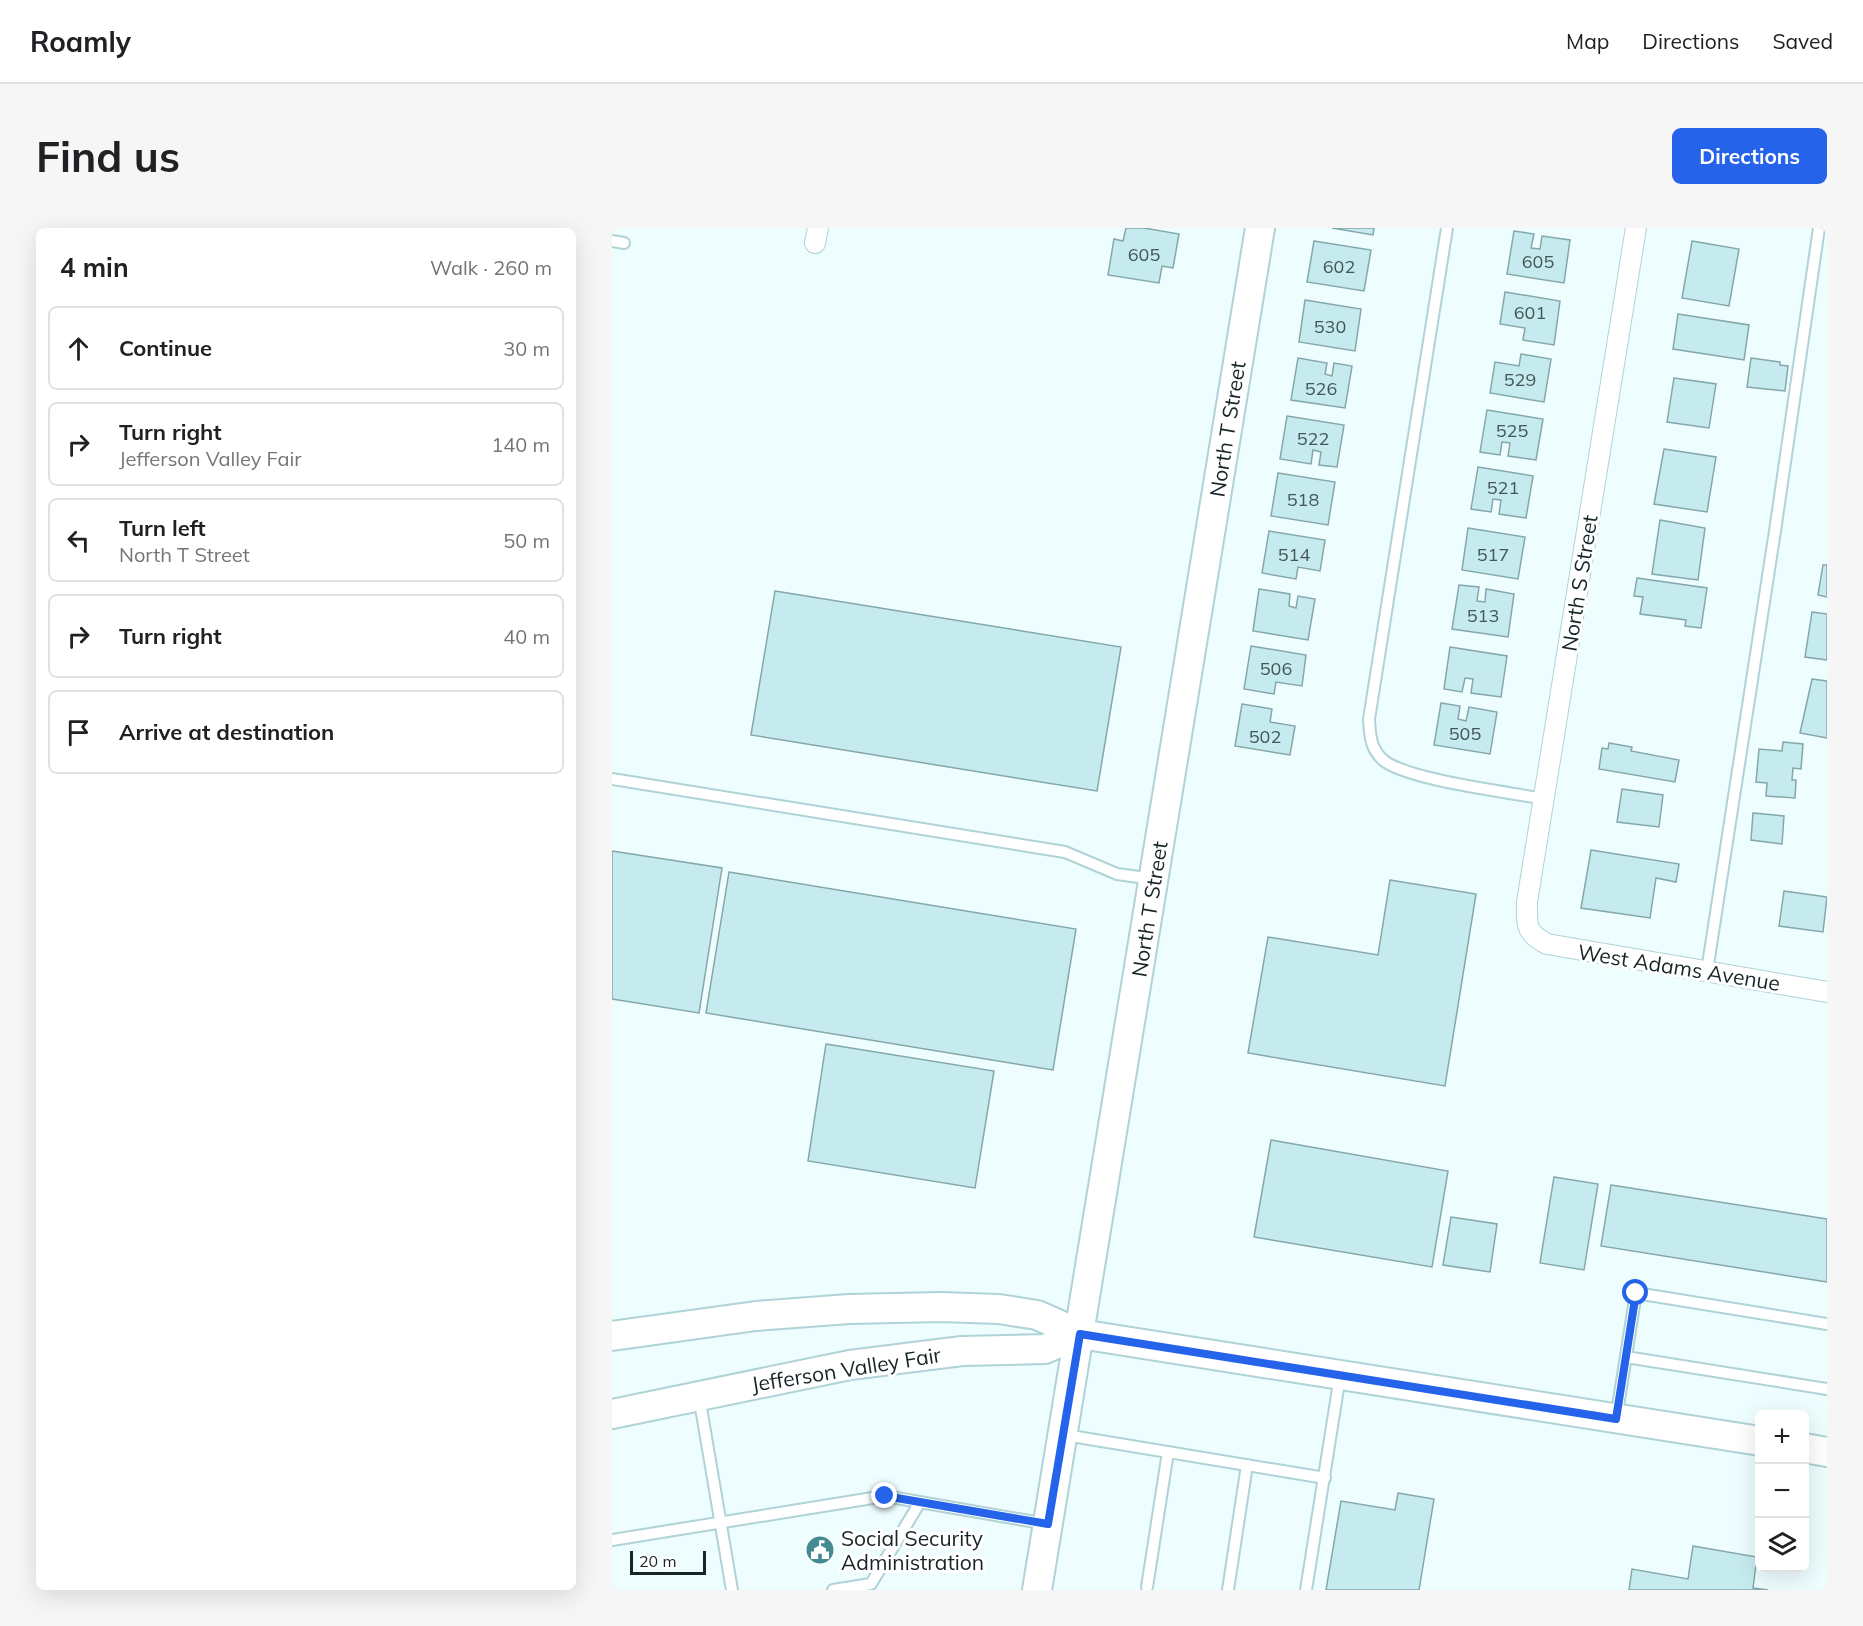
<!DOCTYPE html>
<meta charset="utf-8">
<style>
body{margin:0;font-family:Mulish,sans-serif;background:#f6f6f6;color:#202124}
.controls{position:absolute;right:18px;bottom:18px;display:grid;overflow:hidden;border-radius:9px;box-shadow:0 6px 24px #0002}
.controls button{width:54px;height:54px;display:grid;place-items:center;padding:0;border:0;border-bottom:2px solid #e0e0e0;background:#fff;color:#202124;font:30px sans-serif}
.scale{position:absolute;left:18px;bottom:15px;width:76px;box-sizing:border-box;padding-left:6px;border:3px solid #172526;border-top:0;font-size:16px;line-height:21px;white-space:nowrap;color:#172526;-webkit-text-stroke:4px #fff;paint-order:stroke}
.stop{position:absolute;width:18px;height:18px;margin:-14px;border:4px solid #2563eb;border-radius:50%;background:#fff}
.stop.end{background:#2563eb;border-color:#fff;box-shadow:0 2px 6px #0008}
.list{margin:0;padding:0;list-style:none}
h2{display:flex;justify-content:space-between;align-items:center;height:78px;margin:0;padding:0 24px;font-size:26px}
h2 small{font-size:20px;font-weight:400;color:#757577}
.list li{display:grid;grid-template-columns:39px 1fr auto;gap:18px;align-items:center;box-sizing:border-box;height:84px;margin:0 12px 12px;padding:0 12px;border:2px solid #e0e0e0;border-radius:9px}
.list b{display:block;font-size:22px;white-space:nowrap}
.list p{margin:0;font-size:20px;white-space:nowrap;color:#757577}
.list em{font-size:20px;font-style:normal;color:#757577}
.icon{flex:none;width:33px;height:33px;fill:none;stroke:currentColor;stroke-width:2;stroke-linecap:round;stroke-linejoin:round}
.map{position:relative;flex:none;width:1215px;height:1362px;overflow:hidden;border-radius:9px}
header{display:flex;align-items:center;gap:36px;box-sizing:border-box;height:84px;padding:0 30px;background:#fff;border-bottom:2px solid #e0e0e0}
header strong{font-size:28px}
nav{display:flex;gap:33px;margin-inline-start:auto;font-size:21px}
.intro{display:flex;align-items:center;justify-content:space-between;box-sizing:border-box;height:144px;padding:0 36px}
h1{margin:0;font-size:42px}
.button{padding:15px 27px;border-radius:9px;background:#2563eb;color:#fff;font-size:21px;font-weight:700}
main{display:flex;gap:36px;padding:0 36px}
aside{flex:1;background:#fff;border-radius:9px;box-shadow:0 6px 24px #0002}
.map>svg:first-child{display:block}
.building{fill:#c6ebef;stroke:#84a7ab;stroke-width:1.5}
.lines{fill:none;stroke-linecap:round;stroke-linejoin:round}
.lane-casing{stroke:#afd3d7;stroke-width:14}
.street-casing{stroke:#afd3d7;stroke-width:22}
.secondary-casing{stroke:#afd3d7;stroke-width:32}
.lane{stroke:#fff;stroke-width:10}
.street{stroke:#fff;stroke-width:20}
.secondary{stroke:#fff;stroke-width:28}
.route{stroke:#2563eb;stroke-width:8}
.labels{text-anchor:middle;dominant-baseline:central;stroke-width:6;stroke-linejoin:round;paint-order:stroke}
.number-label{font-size:18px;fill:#435658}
.street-label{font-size:21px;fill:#172526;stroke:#fff}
.poi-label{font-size:21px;fill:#172526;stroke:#fff;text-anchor:start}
</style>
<header>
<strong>Roamly</strong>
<nav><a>Map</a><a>Directions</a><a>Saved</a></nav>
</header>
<div class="intro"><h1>Find us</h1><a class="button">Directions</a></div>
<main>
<aside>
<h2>4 min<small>Walk · 260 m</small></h2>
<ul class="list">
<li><svg class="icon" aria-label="ahead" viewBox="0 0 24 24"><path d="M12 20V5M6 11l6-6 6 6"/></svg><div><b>Continue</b></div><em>30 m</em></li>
<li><svg class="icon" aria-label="right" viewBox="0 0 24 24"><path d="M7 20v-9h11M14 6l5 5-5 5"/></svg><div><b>Turn right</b><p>Jefferson Valley Fair</p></div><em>140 m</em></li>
<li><svg class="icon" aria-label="left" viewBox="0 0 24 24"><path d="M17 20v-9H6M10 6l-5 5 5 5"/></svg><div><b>Turn left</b><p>North T Street</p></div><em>50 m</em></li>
<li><svg class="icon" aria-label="right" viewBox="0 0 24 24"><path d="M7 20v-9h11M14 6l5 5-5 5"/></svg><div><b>Turn right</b></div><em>40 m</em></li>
<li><svg class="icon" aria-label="arrive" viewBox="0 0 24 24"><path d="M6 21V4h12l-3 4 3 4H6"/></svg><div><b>Arrive at destination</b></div></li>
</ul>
</aside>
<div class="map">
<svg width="1215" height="1362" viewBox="0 0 1215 1362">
<rect width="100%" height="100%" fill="#eefdfe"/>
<g class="building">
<path d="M514 0H532L567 6 561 40 550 38 547 55 496 47 502 11 511 13Z"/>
<path d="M720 0H762L761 7Z"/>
<path d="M902 3 922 6 919 20 928 21 930 8 958 12 952 55 895 46Z"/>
<path d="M702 13 759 22 752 63 695 54Z"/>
<path d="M1080 13 1127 21 1117 78 1070 70Z"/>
<path d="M893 64 948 73 942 117 911 112 913 100 888 96Z"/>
<path d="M693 72 749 81 743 123 687 114Z"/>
<path d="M1066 86 1137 97 1132 132 1061 121Z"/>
<path d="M909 126 939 131 932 174 878 165 883 134 907 138Z"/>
<path d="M686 130 715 135 713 146 720 148 722 135 740 138 733 180 679 172Z"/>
<path d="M1139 130 1168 134V137L1176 138 1173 163 1135 159Z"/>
<path d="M1062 150 1104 156 1097 200 1055 194Z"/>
<path d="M875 182 931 191 924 232 896 228 898 215 890 214 888 227 868 224Z"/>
<path d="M675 188 732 197 725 239 707 237 709 224 701 222 699 236 668 231Z"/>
<path d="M1052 221 1104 229 1095 284 1042 276Z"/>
<path d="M866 239 921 248 914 290 887 286 889 272 881 271 879 284 859 281Z"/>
<path d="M666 245 723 254 716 297 659 288Z"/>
<path d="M1048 292 1093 300 1086 352 1040 346Z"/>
<path d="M856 300 913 309 906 351 850 342Z"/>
<path d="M657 303 713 312 708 343 686 339 684 351 650 345Z"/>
<path d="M1211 337H1215V369L1206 367Z"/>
<path d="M1025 350 1095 360 1089 400 1073 398 1074 392 1028 386 1031 369 1022 368Z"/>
<path d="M847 357 867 359 865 373 873 374 874 361 902 366 896 409 840 401Z"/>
<path d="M647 361 678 366 677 378 684 380 686 368 703 371 696 412 641 403Z"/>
<path d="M163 363 509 419 485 563 139 507Z"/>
<path d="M1200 384 1215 386V432L1193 429Z"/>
<path d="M639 418 694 427 690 458 664 454 662 466 632 461Z"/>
<path d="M838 419 895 428 889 469 859 465 861 451 853 450 850 464 832 461Z"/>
<path d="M1200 451 1215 453V510L1188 505Z"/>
<path d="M829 475 848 478 846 491 854 493 857 479 885 484 878 526 822 517Z"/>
<path d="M630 476 660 481 658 494 683 498 678 527 623 518Z"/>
<path d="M1171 514 1191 516 1189 541 1181 540 1180 552H1184L1183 570 1154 568 1155 555 1144 554 1147 521 1170 523Z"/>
<path d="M997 515 1020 519 1019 523 1067 532 1063 554 987 541 990 520 996 521Z"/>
<path d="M1010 561 1051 567 1047 599 1005 594Z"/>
<path d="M1141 585 1172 588 1170 616 1139 612Z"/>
<path d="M979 622 1067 636 1064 654 1044 650 1038 690 969 680Z"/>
<path d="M0 623 110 640 87 785 0 771Z"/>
<path d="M117 644 464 701 441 842 94 785Z"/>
<path d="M778 652 864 666 833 858 636 825 656 709 766 727Z"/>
<path d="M1172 663 1215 669 1211 704 1167 698Z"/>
<path d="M214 816 382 843 363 960 196 933Z"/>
<path d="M659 912 836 943 820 1039 642 1009Z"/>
<path d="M942 949 986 956 972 1042 928 1035Z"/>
<path d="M999 957 1215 991V1054L989 1018Z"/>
<path d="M839 989 885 996 878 1044 831 1037Z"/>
<path d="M786 1265 822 1271 807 1362H714L729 1273 783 1282Z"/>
<path d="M1081 1318 1145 1329 1141 1360 1156 1362H1017L1020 1341 1076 1351Z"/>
</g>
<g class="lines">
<g class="lane-casing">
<g id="lane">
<path d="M835 0 757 491C758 507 758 520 771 532 795 552 897 564 932 571"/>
<path d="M0 13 12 15"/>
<path d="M0 551 453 624 505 646 541 651"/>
<path d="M1095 743 1163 303 1207 0"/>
<path d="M1014 1129 1215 1161"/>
<path d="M87 1168 120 1362"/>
<path d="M1004 1191 1024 1065 1215 1096"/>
<path d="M453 1207 713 1250"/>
<path d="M0 1312 273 1268 435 1296"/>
<path d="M535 1359 556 1224"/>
<path d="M221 1362 259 1356 308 1274"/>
<path d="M616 1362 635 1237"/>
<path d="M694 1362 728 1148"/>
</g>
</g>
<g class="street-casing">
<g id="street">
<path d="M1024 0 915 674C915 698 913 704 935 716L1215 764"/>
<path d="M203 15 206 0"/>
</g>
</g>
<g class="secondary-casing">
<g id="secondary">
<path d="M0 1108 144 1088 237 1081 329 1079 387 1081 425 1087 468 1106 1148 1213"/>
<path d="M0 1186 238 1137 350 1123 433 1121 468 1106"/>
<path d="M1192 1220 1215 1224"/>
<path d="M425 1362 648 0"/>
</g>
</g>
<use href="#lane" class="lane"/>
<use href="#street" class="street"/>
<use href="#secondary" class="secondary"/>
</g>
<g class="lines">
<path class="route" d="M273 1268 436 1296 468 1106 1004 1191 1024 1065"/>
</g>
<defs>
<g id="civic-disc" transform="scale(1.5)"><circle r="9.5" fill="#438a92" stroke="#fff"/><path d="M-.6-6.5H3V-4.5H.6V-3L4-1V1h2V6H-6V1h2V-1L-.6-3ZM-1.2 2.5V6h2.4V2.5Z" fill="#fff"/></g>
</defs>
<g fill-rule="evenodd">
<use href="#civic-disc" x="208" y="1322"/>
</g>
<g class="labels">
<g class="number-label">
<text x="532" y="26">605</text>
<text x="926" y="33">605</text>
<text x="727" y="38">602</text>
<text x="918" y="84">601</text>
<text x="718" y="98">530</text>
<text x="908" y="151">529</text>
<text x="709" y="160">526</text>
<text x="900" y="202">525</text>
<text x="701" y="210">522</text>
<text x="891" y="259">521</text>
<text x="691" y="271">518</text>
<text x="682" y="326">514</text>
<text x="881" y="326">517</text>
<text x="871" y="387">513</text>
<text x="664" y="440">506</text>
<text x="853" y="505">505</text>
<text x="653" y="508">502</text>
</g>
<g class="street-label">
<text transform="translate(615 201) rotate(-81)">North T Street</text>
<text transform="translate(967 355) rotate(-81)">North S Street</text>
<text transform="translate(537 681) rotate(-81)">North T Street</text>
<text transform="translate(1067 739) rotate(9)">West Adams Avenue</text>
<text transform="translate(234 1141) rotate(-9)">Jefferson Valley Fair</text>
</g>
<g class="poi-label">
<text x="229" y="1310">Social Security<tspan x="229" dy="24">Administration</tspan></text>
</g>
</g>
</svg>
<div class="controls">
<button>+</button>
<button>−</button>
<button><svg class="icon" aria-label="layers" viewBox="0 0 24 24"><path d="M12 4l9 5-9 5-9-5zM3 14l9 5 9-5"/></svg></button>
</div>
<div class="scale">20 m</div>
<div class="stop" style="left:1024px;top:1065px"></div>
<div class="stop end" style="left:273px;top:1268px"></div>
</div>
</main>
